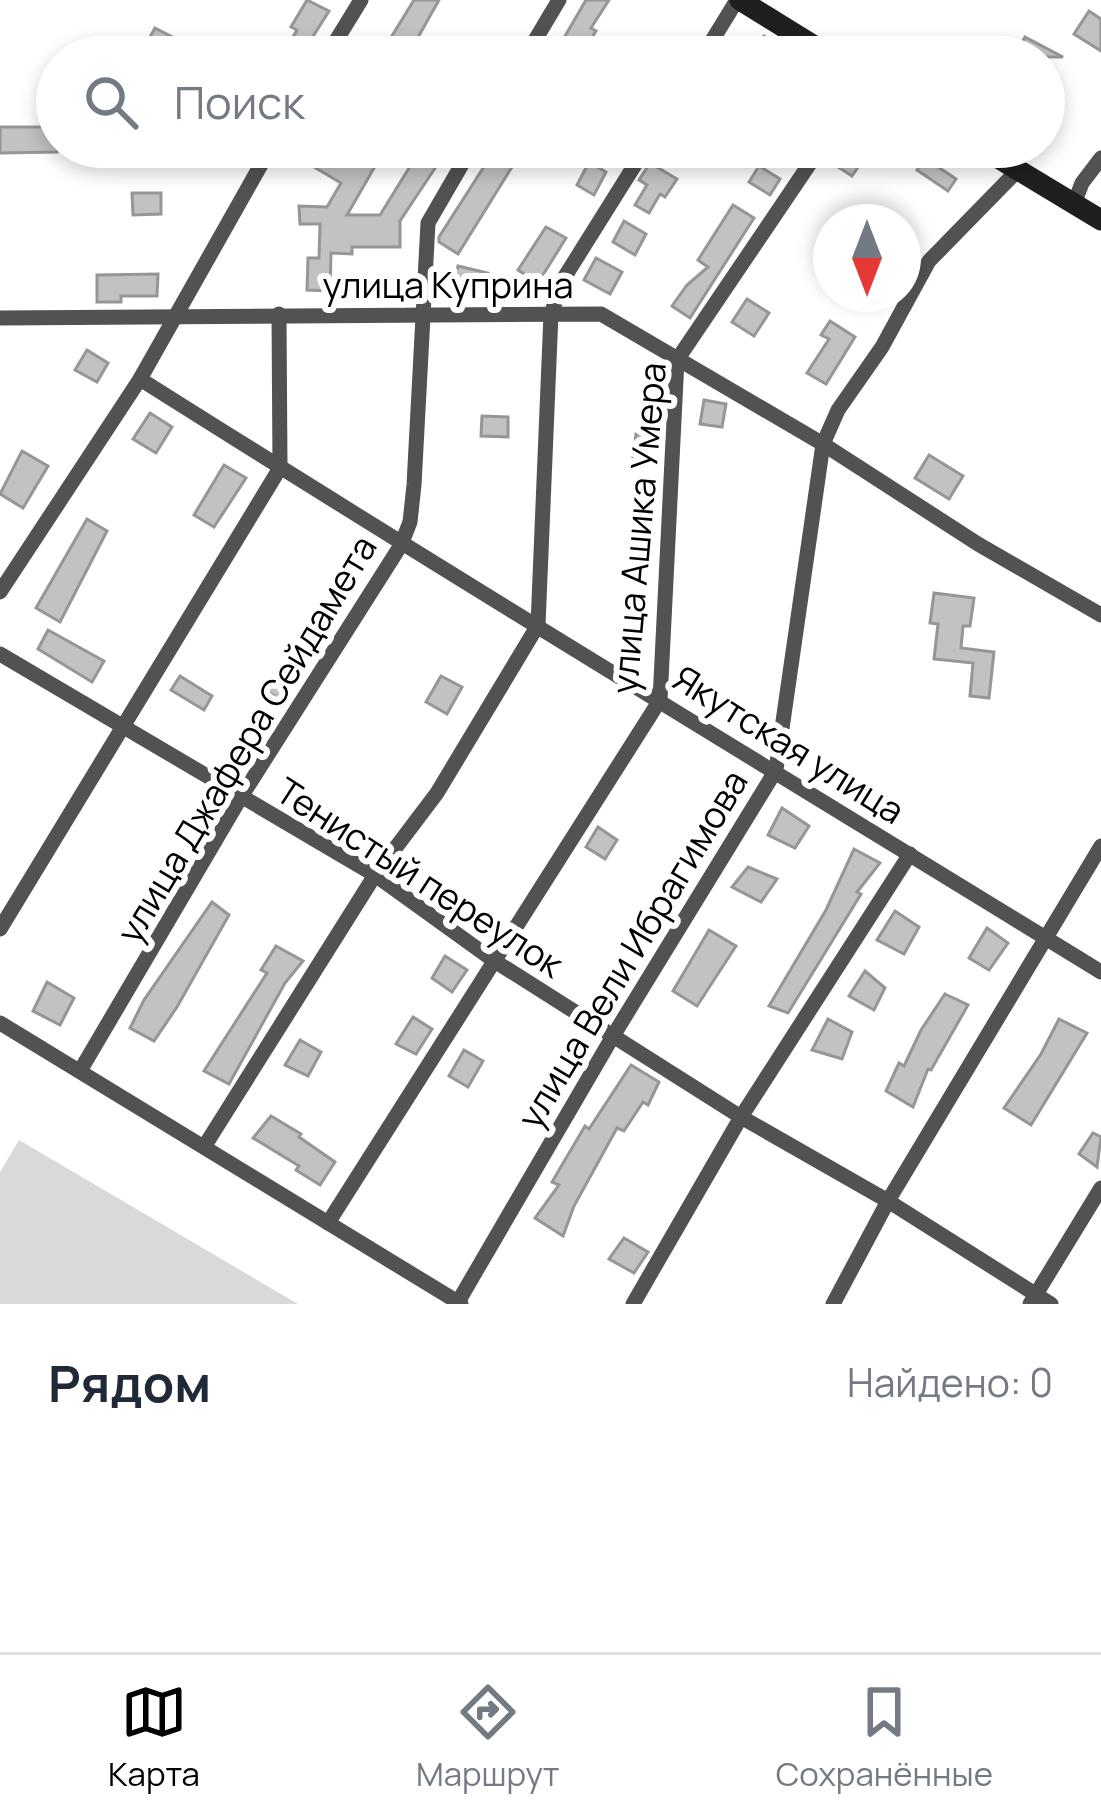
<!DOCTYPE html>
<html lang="ru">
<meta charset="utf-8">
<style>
body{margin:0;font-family:Manrope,sans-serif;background:#f2f2f3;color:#1f2937}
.compass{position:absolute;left:813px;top:204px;width:108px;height:108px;border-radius:50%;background:#fff;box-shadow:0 6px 18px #0003;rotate:180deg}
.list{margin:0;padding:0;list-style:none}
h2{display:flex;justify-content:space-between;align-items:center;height:156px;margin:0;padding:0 48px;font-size:51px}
h2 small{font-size:39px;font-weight:400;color:#747a83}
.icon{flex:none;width:66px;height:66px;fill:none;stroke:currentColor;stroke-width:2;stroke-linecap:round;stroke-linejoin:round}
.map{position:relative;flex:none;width:1101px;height:1304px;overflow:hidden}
.search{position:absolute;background:#fff;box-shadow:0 6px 18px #0003;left:36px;right:36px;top:36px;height:132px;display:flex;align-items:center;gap:30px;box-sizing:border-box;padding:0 42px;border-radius:66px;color:#747a83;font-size:45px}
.sheet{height:348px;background:#fff}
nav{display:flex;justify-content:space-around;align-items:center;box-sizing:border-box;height:168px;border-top:3px solid #e0e1e3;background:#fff;font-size:33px;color:#747a83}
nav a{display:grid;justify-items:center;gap:6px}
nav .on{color:#000}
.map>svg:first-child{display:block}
.green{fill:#d9d9d9}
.building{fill:#c2c2c2;stroke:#969696;stroke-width:3}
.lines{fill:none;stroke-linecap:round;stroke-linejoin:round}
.street{stroke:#525252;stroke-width:15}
.secondary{stroke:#1f1f1f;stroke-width:21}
.labels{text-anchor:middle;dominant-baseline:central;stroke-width:12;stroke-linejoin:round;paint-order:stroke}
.street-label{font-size:36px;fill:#000;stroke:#fff}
</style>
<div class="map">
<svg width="1101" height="1304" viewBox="0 0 1101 1304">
<rect width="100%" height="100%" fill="#fff"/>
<path class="green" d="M19 1140 298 1304H0V1172Z"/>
<g class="building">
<path d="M307 0 329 11 300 57H281L297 30 291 27Z"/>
<path d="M414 0H439L407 57H379Z"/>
<path d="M586 0H609L591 28 596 31 581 55 561 43Z"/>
<path d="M1089 11 1101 19V51L1074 34Z"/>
<path d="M155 28 184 43 177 57H160L144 48Z"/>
<path d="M764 36 797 57H750Z"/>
<path d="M1025 37 1063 57H1014Z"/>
<path d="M0 127H57V152L0 153Z"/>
<path d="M320 147H333L354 160 360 151 378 161 347 215H380L422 147H449L400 221V247H352V254L331 253 330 291 307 290 308 258H319L320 224H300L299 206 327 207 341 183 309 164Z"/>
<path d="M843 147H856L867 154 852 176 832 163Z"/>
<path d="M494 151 515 162 458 254 439 242V237Z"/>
<path d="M925 158 956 179 948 191 917 170Z"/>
<path d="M589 162 606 172 594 195 577 185Z"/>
<path d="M650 163 677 179 665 197 660 194 649 213 635 205 647 185 639 180Z"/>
<path d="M759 166 780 179 770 195 749 182Z"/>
<path d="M132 193H161V214L133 215Z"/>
<path d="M733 205 754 218 690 318 672 306 687 285 708 267 698 260Z"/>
<path d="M624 221 646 234 635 255 613 242Z"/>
<path d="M546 227 566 238 538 283 518 270Z"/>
<path d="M596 258 622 272 610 294 584 280Z"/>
<path d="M458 266 488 273 483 294 453 287Z"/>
<path d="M158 274 157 296H121V302H97V275Z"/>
<path d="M747 299 769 313 754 336 732 322Z"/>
<path d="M830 321 855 337 826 384 807 373 829 339 821 335Z"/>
<path d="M87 350 108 363 97 382 75 370Z"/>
<path d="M704 400 726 404 722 427 700 424Z"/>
<path d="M150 413 172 427 156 453 133 439Z"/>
<path d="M482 416 508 417V437L481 436Z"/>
<path d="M636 434 657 437 655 459 633 457Z"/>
<path d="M22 451 48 466 23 508 0 494Z"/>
<path d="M929 455 963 476 949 499 915 478Z"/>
<path d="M224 465 246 478 214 527 194 515Z"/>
<path d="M87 519 107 531 60 622 36 608Z"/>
<path d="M934 593 974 598 970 626H963L961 648 994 652 989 698 970 696 973 663 934 659 938 624 930 623Z"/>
<path d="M48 630 104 661 92 682 38 649Z"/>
<path d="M276 671 294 683 281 701 264 689Z"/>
<path d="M180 676 212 696 204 710 171 690Z"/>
<path d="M441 676 462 687 447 714 426 702Z"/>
<path d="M782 808 809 826 795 848 768 835Z"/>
<path d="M598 827 617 840 605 859 586 847Z"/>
<path d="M854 849 880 863 857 892 861 894 788 1013 769 1006 826 910Z"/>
<path d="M748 867 777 879 761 902 732 887Z"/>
<path d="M212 902 229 915 177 1007 154 1041 130 1028 144 1000Z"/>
<path d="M895 911 919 927 904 954 877 940Z"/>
<path d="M987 928 1008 943 989 970 969 958Z"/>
<path d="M709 930 736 946 697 1006 673 991Z"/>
<path d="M276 946 303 961 285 983 229 1084 204 1071 267 973 261 970Z"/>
<path d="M445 956 467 970 452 992 432 978Z"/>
<path d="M865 971 885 988 874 1010 849 996Z"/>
<path d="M47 982 74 998 60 1025 33 1011Z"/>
<path d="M945 994 968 1005 931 1070 928 1069 913 1107 886 1091 899 1063 904 1066 921 1030Z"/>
<path d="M413 1017 432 1029 416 1054 396 1044Z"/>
<path d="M828 1019 852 1032 842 1059 812 1050Z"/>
<path d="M1059 1019 1087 1033 1031 1125 1004 1108 1041 1054Z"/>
<path d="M300 1040 321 1052 308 1076 285 1065Z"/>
<path d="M464 1050 483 1061 468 1087 449 1076Z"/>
<path d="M631 1065 659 1082 648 1105 643 1102 624 1131 617 1128 574 1206 563 1236 535 1218 559 1185 552 1182 585 1126 589 1129Z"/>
<path d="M271 1116 301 1134 299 1137 335 1162 320 1185 296 1170 299 1166 253 1138Z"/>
<path d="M1093 1133 1101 1137 1097 1167 1079 1154Z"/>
<path d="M624 1238 648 1252 634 1273 609 1259Z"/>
</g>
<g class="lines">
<g class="street">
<path d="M326 57 361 0"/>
<path d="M525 57 559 0"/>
<path d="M702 57 737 0"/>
<path d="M1074 204 1082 183 1101 158"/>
<path d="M0 318 601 314 823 444 978 544 1101 615"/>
<path d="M140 379C458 580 780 775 1101 972"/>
<path d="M0 592 140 379 271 147"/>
<path d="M0 654 375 875 493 960 741 1117 888 1201 1051 1304"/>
<path d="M0 929 280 468 279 314"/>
<path d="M0 1023 461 1304"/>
<path d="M80 1071 241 797 401 545 410 522 414 485 428 223 472 147"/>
<path d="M204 1147 375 875 437 793 538 625 551 314 564 278 646 147"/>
<path d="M328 1223 660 700 677 360 821 147"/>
<path d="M458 1302 613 1036 776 770 823 444 838 410 882 347 929 261 1018 170"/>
<path d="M633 1304 741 1117 910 854"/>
<path d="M833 1304 888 1201 1101 846"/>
<path d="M1030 1304 1101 1188"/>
</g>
<g class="secondary">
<path d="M740 0 832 57"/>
<path d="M980 147 1101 220"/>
</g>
</g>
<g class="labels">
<g class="street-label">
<text x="448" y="284">улица Куприна</text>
<text transform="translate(638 528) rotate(-85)">улица Ашика Умера</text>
<text transform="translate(246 739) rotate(-59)">улица Джафера Сейдамета</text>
<text transform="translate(789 744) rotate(32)">Якутская улица</text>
<text transform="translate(420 877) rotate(33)">Тенистый переулок</text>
<text transform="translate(632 949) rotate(-59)">улица Вели Ибрагимова</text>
</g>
</g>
</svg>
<svg class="compass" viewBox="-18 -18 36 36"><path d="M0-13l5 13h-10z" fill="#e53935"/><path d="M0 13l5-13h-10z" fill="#747a83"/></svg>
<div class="search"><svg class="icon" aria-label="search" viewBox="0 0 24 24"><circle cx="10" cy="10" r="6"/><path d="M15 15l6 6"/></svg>Поиск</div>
</div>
<section class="sheet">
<h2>Рядом<small>Найдено: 0</small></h2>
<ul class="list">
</ul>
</section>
<nav>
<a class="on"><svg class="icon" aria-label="map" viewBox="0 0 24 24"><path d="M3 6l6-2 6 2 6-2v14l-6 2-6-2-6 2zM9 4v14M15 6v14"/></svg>Карта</a>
<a><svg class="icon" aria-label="directions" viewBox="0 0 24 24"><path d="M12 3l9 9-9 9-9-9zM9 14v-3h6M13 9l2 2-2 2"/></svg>Маршрут</a>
<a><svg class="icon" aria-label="saved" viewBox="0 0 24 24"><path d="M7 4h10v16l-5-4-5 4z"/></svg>Сохранённые</a>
</nav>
